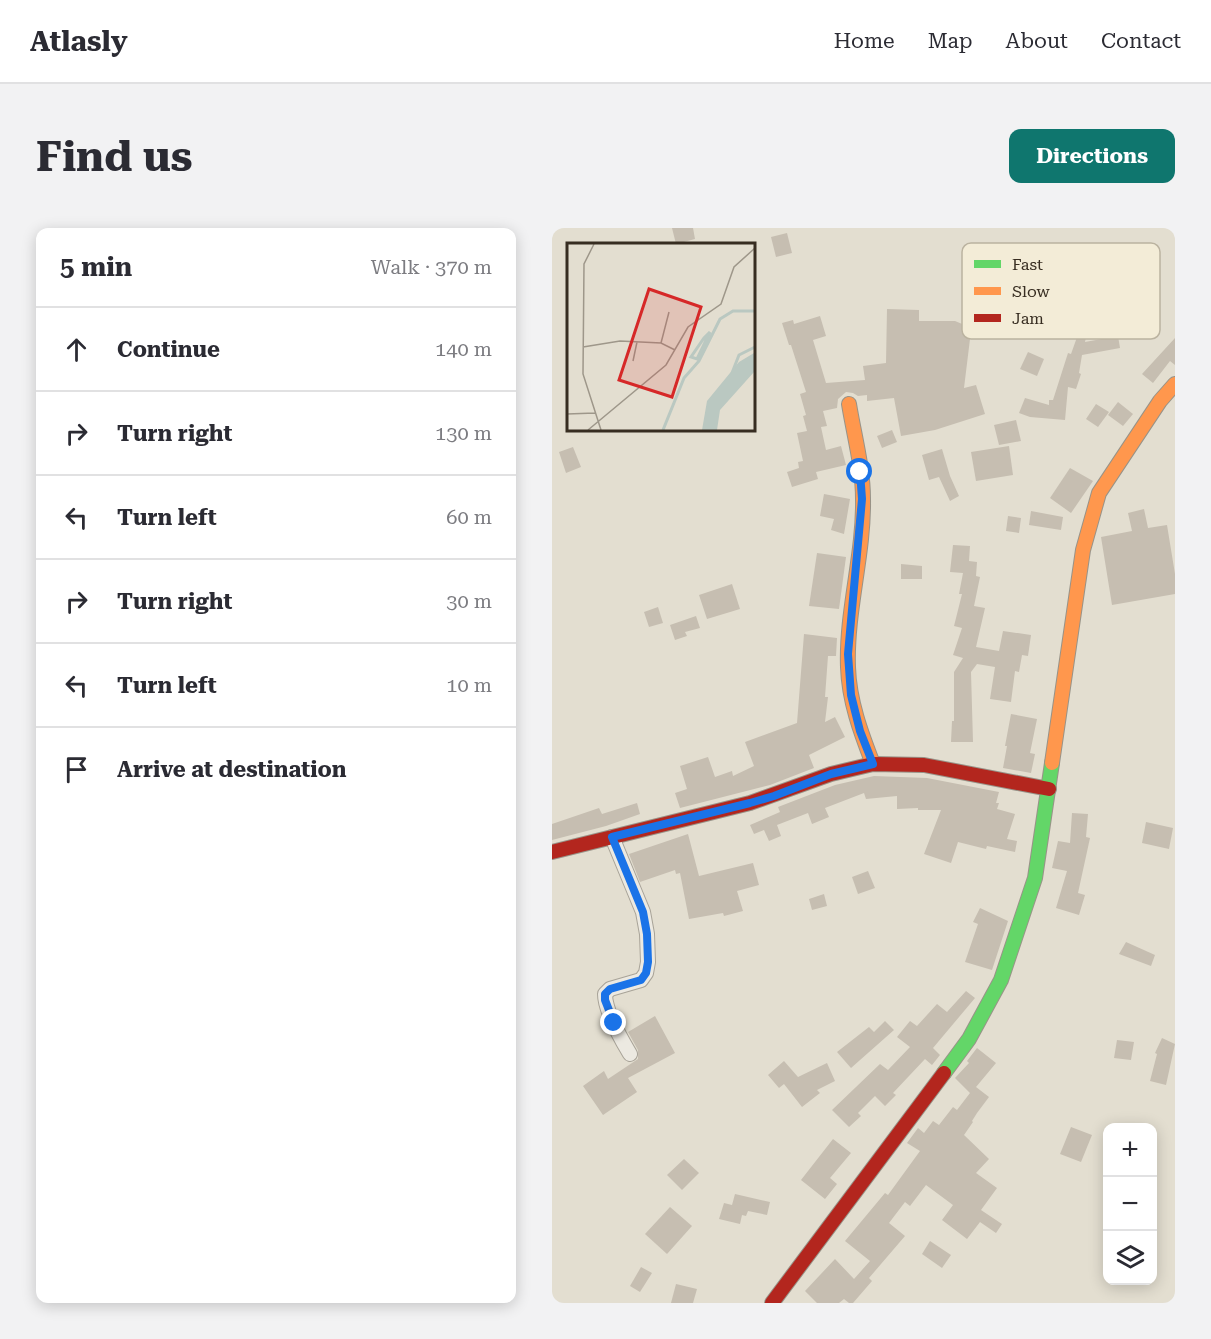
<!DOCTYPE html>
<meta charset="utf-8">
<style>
body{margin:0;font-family:"Roboto Serif",serif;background:#f2f2f3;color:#2b2b33}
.controls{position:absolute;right:18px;bottom:18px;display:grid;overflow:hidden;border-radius:12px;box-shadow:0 3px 15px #0003}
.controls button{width:54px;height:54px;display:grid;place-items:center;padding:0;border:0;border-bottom:2px solid #e1e1e2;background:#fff;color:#2b2b33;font:30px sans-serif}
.stop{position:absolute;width:18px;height:18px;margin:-14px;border:4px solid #1a73e8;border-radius:50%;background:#fff}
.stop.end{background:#1a73e8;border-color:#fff;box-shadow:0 2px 6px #0008}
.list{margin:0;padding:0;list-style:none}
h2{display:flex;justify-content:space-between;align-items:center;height:78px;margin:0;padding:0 24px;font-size:26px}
h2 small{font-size:20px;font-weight:400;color:#7c7c81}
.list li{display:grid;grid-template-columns:39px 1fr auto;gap:18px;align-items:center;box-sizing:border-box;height:84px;padding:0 24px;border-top:2px solid #e1e1e2}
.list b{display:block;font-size:22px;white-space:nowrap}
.list em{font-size:20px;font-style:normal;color:#7c7c81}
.icon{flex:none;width:33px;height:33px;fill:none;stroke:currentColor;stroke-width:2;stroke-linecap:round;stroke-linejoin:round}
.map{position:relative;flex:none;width:623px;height:1075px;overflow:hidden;border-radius:12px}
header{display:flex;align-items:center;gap:36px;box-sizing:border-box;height:84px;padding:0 30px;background:#fff;border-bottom:2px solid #e1e1e2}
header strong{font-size:28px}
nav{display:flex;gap:33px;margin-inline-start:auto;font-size:21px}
.intro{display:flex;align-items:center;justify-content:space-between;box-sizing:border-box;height:144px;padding:0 36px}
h1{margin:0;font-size:42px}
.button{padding:15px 27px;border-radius:12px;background:#0f766e;color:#fff;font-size:21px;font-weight:700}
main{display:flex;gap:36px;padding:0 36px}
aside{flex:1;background:#fff;border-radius:12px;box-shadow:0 3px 15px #0003}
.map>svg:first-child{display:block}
.building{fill:#c6beb1}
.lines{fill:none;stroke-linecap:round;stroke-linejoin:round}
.street-casing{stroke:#a8a398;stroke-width:16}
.fast-casing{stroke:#989388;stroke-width:16}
.slow-casing{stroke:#989388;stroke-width:16}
.jam-casing{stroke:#989388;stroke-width:16}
.street{stroke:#ece9e1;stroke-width:14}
.fast{stroke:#63d668;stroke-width:14}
.slow{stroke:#ff974d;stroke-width:14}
.jam{stroke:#b3261e;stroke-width:14}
.route{stroke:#1a73e8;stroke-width:8}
.inset-river{fill:none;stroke:#bac8c1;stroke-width:3}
.inset-road{fill:none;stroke:#9e978a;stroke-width:1.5}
.view{fill:#d62828;fill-opacity:0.15;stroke:#d62828;stroke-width:3}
.inset-edge{fill:none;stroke:#372d21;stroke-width:3}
.key{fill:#f3ecd7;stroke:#bbb3a0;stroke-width:1.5}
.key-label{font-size:16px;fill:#372d21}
</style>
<header>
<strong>Atlasly</strong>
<nav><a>Home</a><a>Map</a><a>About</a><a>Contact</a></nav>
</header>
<div class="intro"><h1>Find us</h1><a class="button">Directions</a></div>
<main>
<aside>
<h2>5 min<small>Walk · 370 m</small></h2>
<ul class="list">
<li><svg class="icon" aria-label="ahead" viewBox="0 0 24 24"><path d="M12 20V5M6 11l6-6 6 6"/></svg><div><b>Continue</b></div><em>140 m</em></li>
<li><svg class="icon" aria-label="right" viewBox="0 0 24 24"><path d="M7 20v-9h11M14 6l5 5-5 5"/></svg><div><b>Turn right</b></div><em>130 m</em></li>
<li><svg class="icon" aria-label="left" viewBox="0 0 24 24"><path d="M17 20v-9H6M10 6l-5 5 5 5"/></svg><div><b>Turn left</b></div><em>60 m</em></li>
<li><svg class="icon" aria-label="right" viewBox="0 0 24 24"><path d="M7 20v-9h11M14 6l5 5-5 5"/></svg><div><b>Turn right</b></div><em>30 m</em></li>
<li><svg class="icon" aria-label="left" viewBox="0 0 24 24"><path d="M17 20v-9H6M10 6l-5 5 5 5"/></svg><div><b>Turn left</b></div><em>10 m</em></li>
<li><svg class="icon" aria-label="arrive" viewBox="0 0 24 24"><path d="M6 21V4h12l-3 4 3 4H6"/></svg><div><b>Arrive at destination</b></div></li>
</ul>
</aside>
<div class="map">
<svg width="623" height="1075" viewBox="0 0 623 1075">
<rect width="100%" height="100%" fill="#e3ded0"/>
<g class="building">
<path d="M120 0H141L143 11 124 16Z"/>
<path d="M235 5 240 25 224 29 219 9Z"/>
<path d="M335 81 367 82V93H403L446 111H418L412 160 424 157 433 186 383 202 349 208 342 170 315 173V167L306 168 301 165 294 164 286 171 285 180 271 183 275 198 269 199 274 222 289 218 294 237 264 244 266 251 240 259 235 244 247 240 246 234 251 233 245 205 255 203 251 188 254 187 248 166 254 164 239 117H237L230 95 241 92 242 96 268 88 274 108 261 112 274 155 313 152 311 138 334 135Z"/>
<path d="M529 98 536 100 533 114 566 108 568 120 530 127 527 145 529 146 524 161 516 159 513 192 478 189 467 185 473 170 497 177V172H501L516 125 519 126Z"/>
<path d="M623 110V137L618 133 601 155 590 146Z"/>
<path d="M476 124 492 131 485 148 468 141Z"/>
<path d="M566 174 581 186 571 198 556 187Z"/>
<path d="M544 176 557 184 546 199 534 191Z"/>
<path d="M464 192 469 213 447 217 442 197Z"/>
<path d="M340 202 345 214 330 220 325 208Z"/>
<path d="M457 218 461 247 424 253 419 224Z"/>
<path d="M21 219 29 239 14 245 7 224Z"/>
<path d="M390 221 398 248 407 268 398 273 387 249 377 252 370 227Z"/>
<path d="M518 240 541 253 519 285 498 270Z"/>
<path d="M272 266 298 271 292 306 279 302 282 291 268 288Z"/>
<path d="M592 281 596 300 615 297 623 346V366L560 377 549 309 580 303 576 285Z"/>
<path d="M479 283 511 289 509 302 477 297Z"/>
<path d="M456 288 469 290 467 305 454 303Z"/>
<path d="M401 317 418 318 417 333 425 334 424 348 428 349 422 378 433 380 424 419 447 423 451 403 479 407 476 428 470 427 467 444 463 443 459 474 438 471 443 439 425 436 419 444 421 514H399L400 493H402V444L411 430 401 427 410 400 402 398 410 366H407L411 345 398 344Z"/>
<path d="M265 325 294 329 287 381 257 378Z"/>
<path d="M349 336 370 338V351H349Z"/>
<path d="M180 356 188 381 155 391 147 367Z"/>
<path d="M106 379 111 395 97 399 92 384Z"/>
<path d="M144 388 148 400 133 404 135 408 123 412 118 397Z"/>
<path d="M252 406 285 410 284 428H276L273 469H276L273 494 283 489 293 509 257 527 262 540 218 557 128 580 123 565 135 561 128 538 156 529 163 549 180 543 181 548 202 538 193 514 245 495Z"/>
<path d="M459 486 485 491 478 525 483 526 479 545 451 540 455 518H453Z"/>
<path d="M322 548 375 550 447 564 444 575H447L445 581 463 586 455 611 465 613 463 624 435 618 434 621 406 614 399 635 372 626 389 582H366V580L345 581V568L314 571 312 565 273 580 277 589 260 596 256 585 225 597 229 608 217 613 212 602 202 606 198 597 228 584 226 579 283 557Z"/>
<path d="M85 575 88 586 54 598 0 612V596L47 580 50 586Z"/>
<path d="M520 585 536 586 534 609 538 610 526 665 533 667 527 687 504 680 515 643 500 640 506 613 518 615Z"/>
<path d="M594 594 621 600 617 621 590 615Z"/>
<path d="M136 606 147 648 201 635 207 657 185 663 191 683 172 688 171 685 137 691 128 645 124 646 123 642 88 654 77 626Z"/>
<path d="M316 643 323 660 306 666 300 649Z"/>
<path d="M272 666 275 678 260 682 257 671Z"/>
<path d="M428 680 456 693 440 742 413 734 426 696 421 694Z"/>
<path d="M574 714 603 727 599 738 567 726Z"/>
<path d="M414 763 423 770 381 820 388 827 380 837 373 831 341 865 344 867 333 878 323 868 306 885 309 888 297 899 280 882 328 836 336 842 358 819 345 809 358 793 365 798 385 776 395 784Z"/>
<path d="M103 788 123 825 76 850 85 864 51 887 31 858 52 843 56 851 86 831V822L76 804Z"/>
<path d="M333 793 342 802 299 840 285 824 317 799 322 804Z"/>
<path d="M610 810 623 816 614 857 598 853 605 826 603 825Z"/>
<path d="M565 812 582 814 579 832 562 830Z"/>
<path d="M425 820 444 835 424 859 437 869 425 885 420 893 421 894 412 907 437 931 424 945 445 960 429 982 450 996 444 1005 428 994 415 1011 390 992 401 977 374 957 358 978 353 974 337 995 353 1008 317 1050 320 1053 301 1075H297L292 1071 287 1075H265L253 1063 283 1031 302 1051 318 1033 293 1013 333 965 336 967 368 923 355 915 366 900 372 905 381 893 387 897 401 879 405 882 418 865 403 850 417 835 415 833Z"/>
<path d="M232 833 246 849 275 835 283 853 265 862 268 865 250 879 232 856 227 860 216 847Z"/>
<path d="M519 899 540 907 529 934 508 926Z"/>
<path d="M281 911 299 925 278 950 285 956 273 971 249 952Z"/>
<path d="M132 931 147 945 130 962 115 947Z"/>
<path d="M183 966 218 974 215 987 196 983 194 988 190 987 188 996 167 991 172 975 180 977Z"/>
<path d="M118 979 140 998 115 1026 93 1006Z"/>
<path d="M378 1013 399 1027 390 1040 370 1026Z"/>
<path d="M89 1039 100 1045 88 1064 78 1058Z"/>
<path d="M124 1056 145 1061 141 1075H119Z"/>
</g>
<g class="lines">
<g class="street-casing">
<path id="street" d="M60 609 91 684 95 706 96 734 94 745 89 752 58 761 53 766C53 783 69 811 78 826"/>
</g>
<g class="fast-casing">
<path id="fast" d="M392 845 417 811 449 752 483 650 500 535"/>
</g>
<g class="slow-casing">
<g id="slow">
<path d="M297 176C302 207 311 239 311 271 312 327 294 383 296 439 297 473 309 505 321 536"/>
<path d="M500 535 531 322 547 265 608 173 623 156"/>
</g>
</g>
<g class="jam-casing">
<g id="jam">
<path d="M0 624 198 575 279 546 321 536 372 537 497 561"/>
<path d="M220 1075 392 845"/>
</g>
</g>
<use href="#street" class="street"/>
<use href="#fast" class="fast"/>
<use href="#slow" class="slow"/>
<use href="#jam" class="jam"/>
</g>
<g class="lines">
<path class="route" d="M62 795 53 772V766L58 761 89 752 94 745 96 734 95 706 91 684 60 609 198 575 222 568 279 546 321 536 308 503 299 467 296 426 310 271 308 244"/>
</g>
<g transform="translate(15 15)">
<rect width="188" height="188" fill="#e3ded0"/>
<path d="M187 110V129L153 167 150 187H135L140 158 172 119Z" fill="#bac8c1"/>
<path class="inset-river" d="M143 89 130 116 124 114 137 95ZM165 130 172 112 188 104M96 187 117 135 132 118 153 76 166 68H188"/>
<path class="inset-road" d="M27 1 17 21 16 131 34 187M94 100 102 69M16 104 53 98 94 100 108 107M66 118 70 99M0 171 28 170M21 187 99 122 121 84 154 61 167 24 188 5"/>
<path class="view" d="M82 46 134 64 105 154 52 137Z"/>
<rect width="188" height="188" class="inset-edge"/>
</g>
<rect x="410" y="15" width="198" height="96" rx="9" class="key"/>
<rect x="422" y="32" width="27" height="8" fill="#63d668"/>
<rect x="422" y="59" width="27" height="8" fill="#ff974d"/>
<rect x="422" y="86" width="27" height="8" fill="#b3261e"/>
<g class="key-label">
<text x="460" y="42">Fast</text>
<text x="460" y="69">Slow</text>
<text x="460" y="96">Jam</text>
</g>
</svg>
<div class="controls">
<button>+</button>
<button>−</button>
<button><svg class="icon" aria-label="layers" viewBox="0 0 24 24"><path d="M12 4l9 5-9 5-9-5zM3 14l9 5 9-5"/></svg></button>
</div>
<div class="stop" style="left:308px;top:244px"></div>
<div class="stop end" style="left:62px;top:795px"></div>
</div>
</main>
